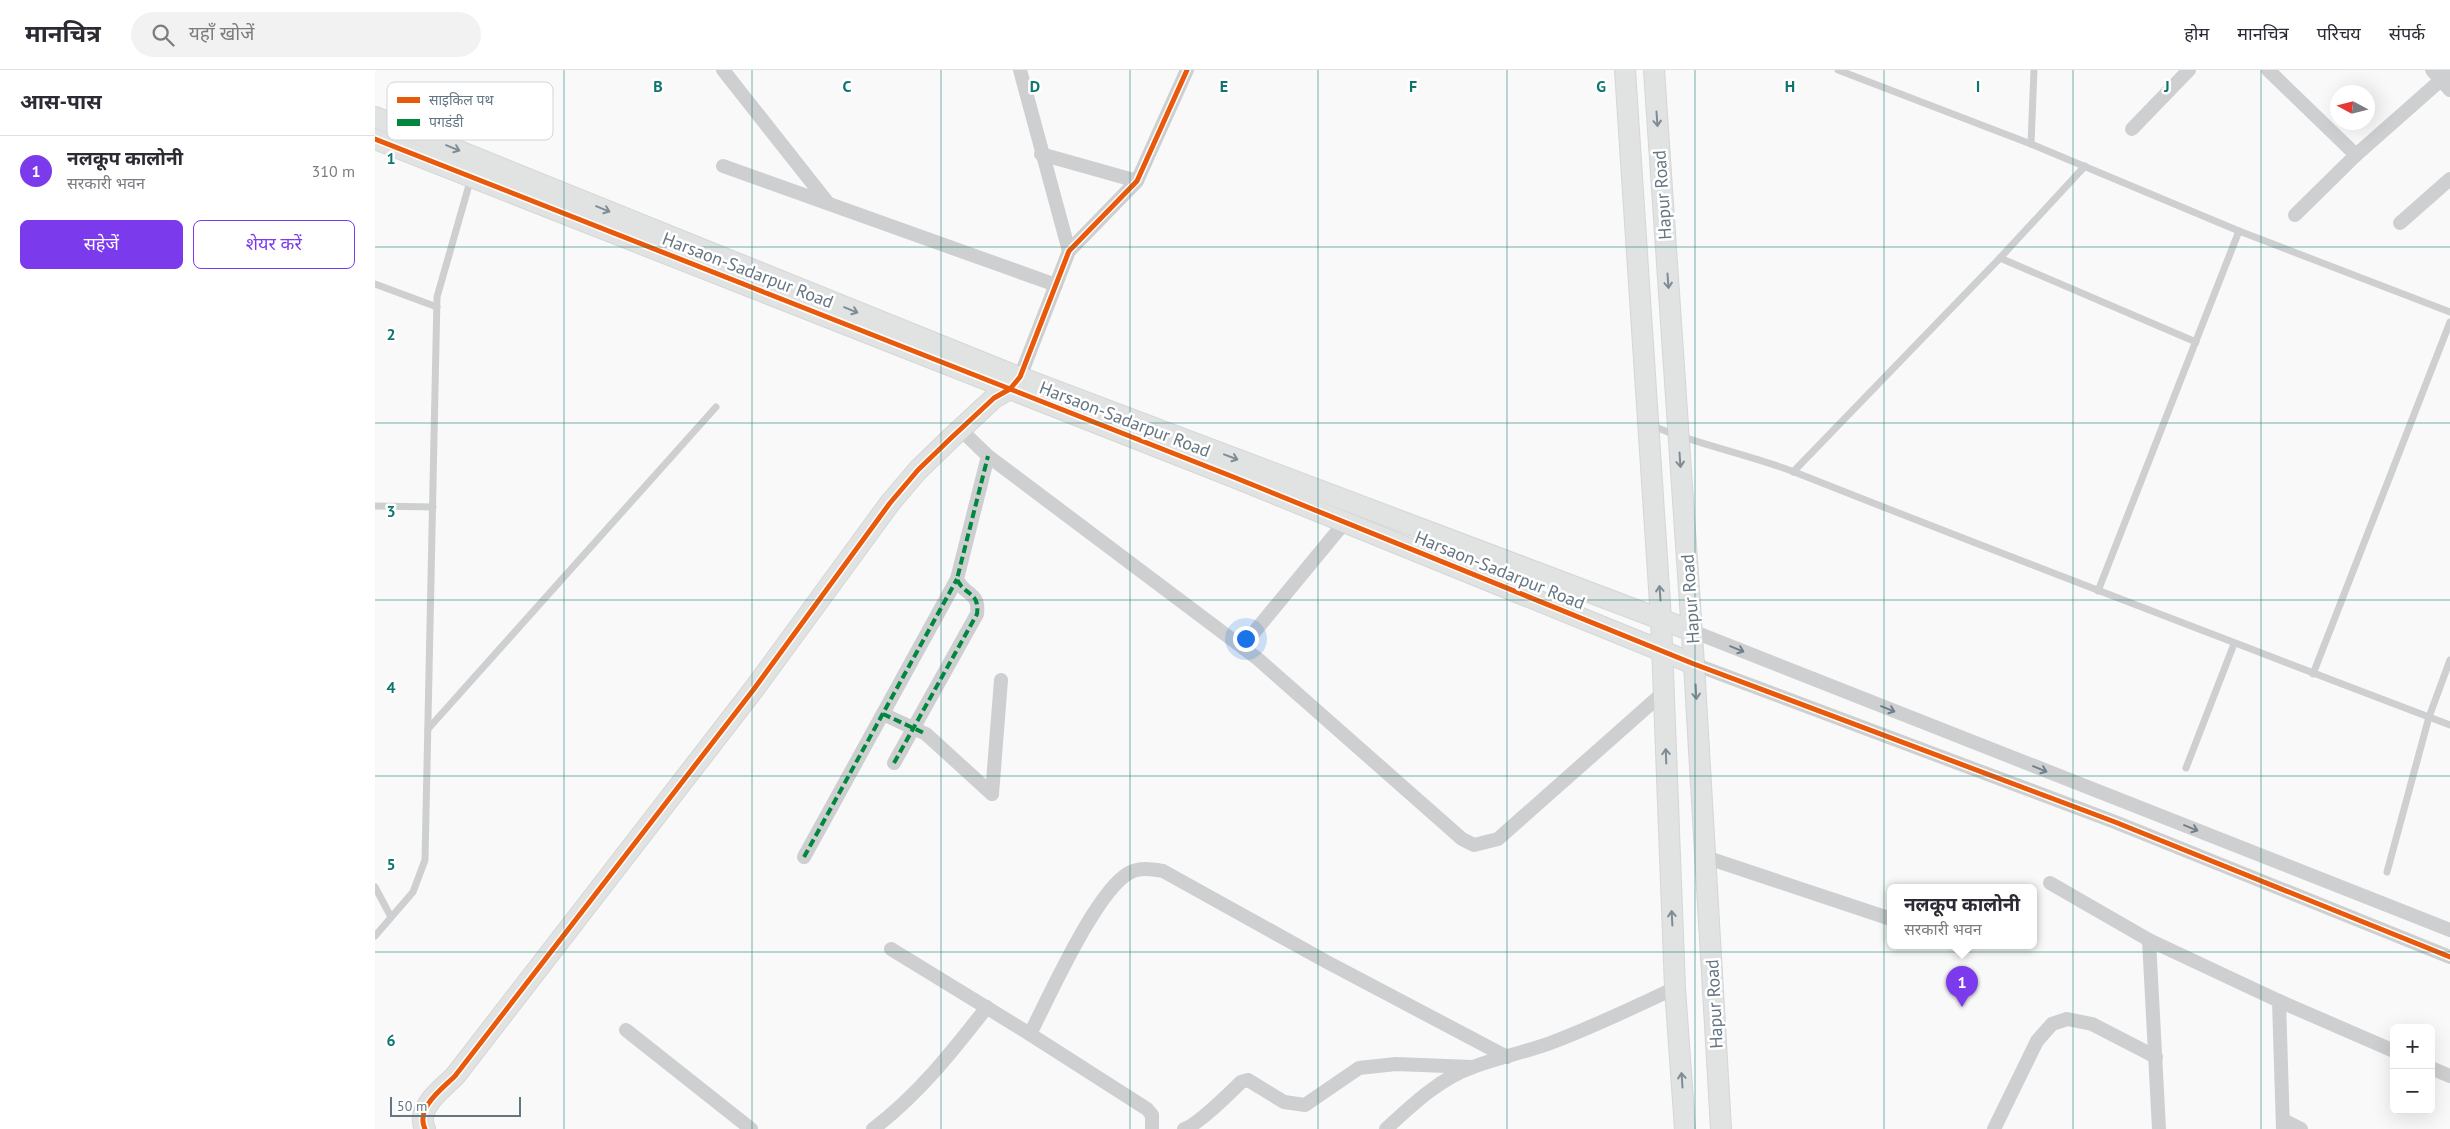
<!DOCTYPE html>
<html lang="hi">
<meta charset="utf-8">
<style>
body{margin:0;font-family:"PT Sans","Noto Sans Devanagari",sans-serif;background:#f2f2f3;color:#2b2b33}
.controls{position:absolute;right:15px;bottom:15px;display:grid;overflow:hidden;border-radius:8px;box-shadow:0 5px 20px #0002}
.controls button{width:45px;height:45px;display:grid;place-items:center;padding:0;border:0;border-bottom:1px solid #e1e1e2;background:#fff;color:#2b2b33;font:25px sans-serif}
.compass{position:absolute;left:1955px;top:15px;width:45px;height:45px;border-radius:50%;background:#fff;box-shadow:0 5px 20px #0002;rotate:277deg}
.scale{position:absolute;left:15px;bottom:12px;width:131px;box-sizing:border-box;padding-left:5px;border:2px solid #657683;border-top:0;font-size:14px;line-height:18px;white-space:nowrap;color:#657683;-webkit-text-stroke:4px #fff;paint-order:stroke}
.you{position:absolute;left:870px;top:568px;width:18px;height:18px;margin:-12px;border:4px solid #fff;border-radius:50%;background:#1a73e8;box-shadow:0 0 0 8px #1a73e833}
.badge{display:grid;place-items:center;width:32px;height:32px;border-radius:50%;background:#7c3aed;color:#fff;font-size:16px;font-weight:700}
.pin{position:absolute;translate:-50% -41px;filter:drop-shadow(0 1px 2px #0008)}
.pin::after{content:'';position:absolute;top:26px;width:18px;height:15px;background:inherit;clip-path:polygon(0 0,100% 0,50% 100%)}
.popup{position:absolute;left:1512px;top:814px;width:150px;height:65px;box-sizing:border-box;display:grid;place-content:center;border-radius:8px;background:#fff;filter:drop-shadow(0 1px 4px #0005);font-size:16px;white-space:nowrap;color:#7c7c81}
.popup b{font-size:19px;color:#2b2b33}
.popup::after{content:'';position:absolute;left:50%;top:100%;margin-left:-10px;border:10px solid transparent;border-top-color:#fff}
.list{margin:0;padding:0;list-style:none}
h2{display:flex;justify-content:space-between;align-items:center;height:65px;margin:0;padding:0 20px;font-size:21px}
h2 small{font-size:16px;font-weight:400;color:#7c7c81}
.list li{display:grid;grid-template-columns:32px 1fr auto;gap:15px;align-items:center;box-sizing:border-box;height:70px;padding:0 20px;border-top:1px solid #e1e1e2}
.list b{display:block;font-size:19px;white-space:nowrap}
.list p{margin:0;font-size:16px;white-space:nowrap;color:#7c7c81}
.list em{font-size:16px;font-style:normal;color:#7c7c81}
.actions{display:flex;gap:10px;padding:15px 20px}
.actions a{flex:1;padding:11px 0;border:1px solid #7c3aed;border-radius:8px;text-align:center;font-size:18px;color:#7c3aed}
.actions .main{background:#7c3aed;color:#fff}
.icon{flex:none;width:28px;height:28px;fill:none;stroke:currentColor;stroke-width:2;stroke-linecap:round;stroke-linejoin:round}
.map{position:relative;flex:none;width:2075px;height:1059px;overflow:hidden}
header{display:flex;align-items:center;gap:30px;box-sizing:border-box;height:70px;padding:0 25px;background:#fff;border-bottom:1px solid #e1e1e2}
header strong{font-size:24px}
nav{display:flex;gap:28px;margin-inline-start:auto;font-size:18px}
.search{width:350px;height:45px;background:#f2f2f3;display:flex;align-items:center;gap:12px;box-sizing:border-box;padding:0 18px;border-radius:28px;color:#7c7c81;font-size:19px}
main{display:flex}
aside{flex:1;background:#fff}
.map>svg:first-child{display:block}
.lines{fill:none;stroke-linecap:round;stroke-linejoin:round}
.secondary-casing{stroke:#d5d6d7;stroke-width:22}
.lane{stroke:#cecfd0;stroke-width:7}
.street{stroke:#cecfd0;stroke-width:14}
.secondary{stroke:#e1e2e2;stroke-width:20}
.quiet{stroke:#00873e;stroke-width:4;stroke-dasharray:8 4;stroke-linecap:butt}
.cycleway-casing{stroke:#fff;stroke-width:8}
.cycleway{stroke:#e8590c;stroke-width:5}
.oneway{stroke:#7e8c96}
.oneway2{stroke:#707f8b}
.grid{fill:none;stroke:#0f766e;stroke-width:1;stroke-opacity:0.55}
.labels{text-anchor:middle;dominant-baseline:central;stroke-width:5;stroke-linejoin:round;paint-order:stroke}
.street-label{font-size:18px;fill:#657683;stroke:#fff}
.key{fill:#fff;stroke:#d1d6da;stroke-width:1}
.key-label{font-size:14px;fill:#657683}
.grid-label{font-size:16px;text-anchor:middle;font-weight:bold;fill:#0f766e;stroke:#fff;stroke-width:5;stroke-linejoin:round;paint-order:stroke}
</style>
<header>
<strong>मानचित्र</strong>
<div class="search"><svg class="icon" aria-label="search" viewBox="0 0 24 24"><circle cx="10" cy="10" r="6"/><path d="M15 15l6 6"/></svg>यहाँ खोजें</div>
<nav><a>होम</a><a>मानचित्र</a><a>परिचय</a><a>संपर्क</a></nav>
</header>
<main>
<aside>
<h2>आस-पास<small></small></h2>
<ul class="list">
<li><span class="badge">1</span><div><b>नलकूप कालोनी</b><p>सरकारी भवन</p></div><em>310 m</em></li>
</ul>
<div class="actions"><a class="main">सहेजें</a><a>शेयर करें</a></div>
</aside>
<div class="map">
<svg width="2075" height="1059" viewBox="0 0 2075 1059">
<rect width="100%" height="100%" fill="#f9f9f9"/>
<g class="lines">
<g class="secondary-casing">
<g id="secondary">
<path d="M1250 0 1286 549 1300 918 1310 1059"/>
<path d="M1279 0 1319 594 1346 1059"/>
<path d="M0 47 631 302 1317 561"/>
<path d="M0 69 856 406 1319 594"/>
<path d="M50 1059C40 1038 67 1019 80 1006L379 619 515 433 543 400 575 369 619 328 635 319 641 312"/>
</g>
</g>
<g class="lane">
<path d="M1463 0 1656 74 1864 161 2075 242"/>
<path d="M1656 74 1659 0"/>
<path d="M1625 188 1821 272"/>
<path d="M0 214 62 237"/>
<path d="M1275 355C1323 375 1374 384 1422 403 1639 489 1857 572 2075 655"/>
<path d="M1418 402 1625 188 1710 96"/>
<path d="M0 436 58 437"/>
<path d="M1723 521 1864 161"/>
<path d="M1938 604 2075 252"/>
<path d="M53 659 341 337"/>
<path d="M1811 698 1859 574"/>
<path d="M2012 802 2054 647 2075 590"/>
<path d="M0 817 16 847"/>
<path d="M0 866 38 822 50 790 62 227 96 108"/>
</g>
<g class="street">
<path d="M348 0 453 133"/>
<path d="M645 0 694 181"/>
<path d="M1893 0 1981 85"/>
<path d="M2057 0 2075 20"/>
<path d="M1757 59 1814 0"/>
<path d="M666 84 762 111"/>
<path d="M348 96 681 215"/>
<path d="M1920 145 1981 85 2075 2"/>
<path d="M2025 153 2075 109"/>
<path d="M645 307 694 181 762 111 812 0"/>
<path d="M585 359 613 386 883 589 1087 769 1099 775 1123 769 1289 622"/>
<path d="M1317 561 2075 860"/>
<path d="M867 577 970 452"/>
<path d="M1319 594 1740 752 2075 887"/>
<path d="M508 644 551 664 617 724"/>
<path d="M519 693 602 544C605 521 589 526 582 509L613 386"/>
<path d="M617 724 626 610"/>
<path d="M429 787 582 509"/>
<path d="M1330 787 1516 849"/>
<path d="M1675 813 1774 870 1904 931 2019 981"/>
<path d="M1774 870 1784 1059"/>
<path d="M516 879 650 961 772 1039 777 1045V1059"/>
<path d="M1904 931 1908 1059"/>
<path d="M251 960 376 1059"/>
<path d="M655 964C674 927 721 821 754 803 765 797 776 799 788 801L952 892 1132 987"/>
<path d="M2056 998 2075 1006"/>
<path d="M1908 1050 1926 1059"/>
<path d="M498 1059C543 1025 577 982 612 937"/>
<path d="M809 1059C821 1056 855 1023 866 1012L873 1010 909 1032 930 1035 984 998 1021 994 1097 997"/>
<path d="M1011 1059C1036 1036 1065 1008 1098 997 1124 987 1152 982 1178 972 1220 956 1260 937 1300 918"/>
<path d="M1619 1059 1662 971 1677 954 1692 949 1717 954 1781 987"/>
</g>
<use href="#secondary" class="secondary"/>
<g class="quiet">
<path d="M508 644 551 664"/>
<path d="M519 693 602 544C605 521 589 526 582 509L613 386"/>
<path d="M429 787 582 509"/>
</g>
<g class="cycleway-casing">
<g id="cycleway">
<path d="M0 69 856 406 1319 594 1740 752 2075 887"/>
<path d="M50 1059C40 1038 67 1019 80 1006L379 619 515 433 543 400 575 369 619 328 635 319 645 307 694 181 762 111 812 0"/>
</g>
</g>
<use href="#cycleway" class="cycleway"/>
</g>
<defs><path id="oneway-shaft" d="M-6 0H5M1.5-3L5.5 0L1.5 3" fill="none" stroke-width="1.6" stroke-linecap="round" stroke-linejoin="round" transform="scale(1.25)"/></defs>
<g class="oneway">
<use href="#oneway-shaft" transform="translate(1282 49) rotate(86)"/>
<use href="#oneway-shaft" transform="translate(78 78) rotate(22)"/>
<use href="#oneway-shaft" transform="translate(228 139) rotate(22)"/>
<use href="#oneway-shaft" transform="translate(1293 211) rotate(86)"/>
<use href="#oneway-shaft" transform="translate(476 240) rotate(22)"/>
<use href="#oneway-shaft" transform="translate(856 387) rotate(21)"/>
<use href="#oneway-shaft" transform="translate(1305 390) rotate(86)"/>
<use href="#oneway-shaft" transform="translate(1285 523) rotate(-94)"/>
<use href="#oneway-shaft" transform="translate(1321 622) rotate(87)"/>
<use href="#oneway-shaft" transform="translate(1291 686) rotate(-92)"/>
<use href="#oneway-shaft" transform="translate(1297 848) rotate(-93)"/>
<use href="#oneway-shaft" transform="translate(1307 1010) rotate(-94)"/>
</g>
<g class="oneway2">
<use href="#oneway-shaft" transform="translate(1362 579) rotate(22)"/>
<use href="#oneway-shaft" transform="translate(1513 639) rotate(22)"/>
<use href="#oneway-shaft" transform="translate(1665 699) rotate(22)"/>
<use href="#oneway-shaft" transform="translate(1816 758) rotate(22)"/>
</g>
<path class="grid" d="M189 0V1059M377 0V1059M566 0V1059M755 0V1059M943 0V1059M1132 0V1059M1320 0V1059M1509 0V1059M1698 0V1059M1886 0V1059M0 177H2075M0 353H2075M0 530H2075M0 706H2075M0 882H2075"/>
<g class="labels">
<g class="street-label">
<text transform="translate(1287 125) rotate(-94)">Hapur Road</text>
<text transform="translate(373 200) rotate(21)">Harsaon-Sadarpur Road</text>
<text transform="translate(750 349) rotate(21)">Harsaon-Sadarpur Road</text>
<text transform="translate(1125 500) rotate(22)">Harsaon-Sadarpur Road</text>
<text transform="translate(1315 529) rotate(-94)">Hapur Road</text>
<text transform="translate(1339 934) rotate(-93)">Hapur Road</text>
</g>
</g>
<rect x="12" y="12" width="166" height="58" rx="8" class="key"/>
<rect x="22" y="27" width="23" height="6" fill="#e8590c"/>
<rect x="22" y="49" width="23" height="7" fill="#00873e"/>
<g class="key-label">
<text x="54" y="35">साइकिल पथ</text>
<text x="54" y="57">पगडंडी</text>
</g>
<g class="grid-label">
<text x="283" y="22">B</text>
<text x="472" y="22">C</text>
<text x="660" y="22">D</text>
<text x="849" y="22">E</text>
<text x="1038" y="22">F</text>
<text x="1226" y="22">G</text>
<text x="1415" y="22">H</text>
<text x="1603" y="22">I</text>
<text x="1792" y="22">J</text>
<text x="16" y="94">1</text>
<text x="16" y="270">2</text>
<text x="16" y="447">3</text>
<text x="16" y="623">4</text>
<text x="16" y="800">5</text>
<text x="16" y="976">6</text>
</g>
</svg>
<div class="controls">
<button>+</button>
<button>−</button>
</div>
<svg class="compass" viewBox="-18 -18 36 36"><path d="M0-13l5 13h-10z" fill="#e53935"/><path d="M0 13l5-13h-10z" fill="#7c7c81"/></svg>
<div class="scale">50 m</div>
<div class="you"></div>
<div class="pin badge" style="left:1587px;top:937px">1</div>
<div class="popup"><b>नलकूप कालोनी</b>सरकारी भवन</div>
</div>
</main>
